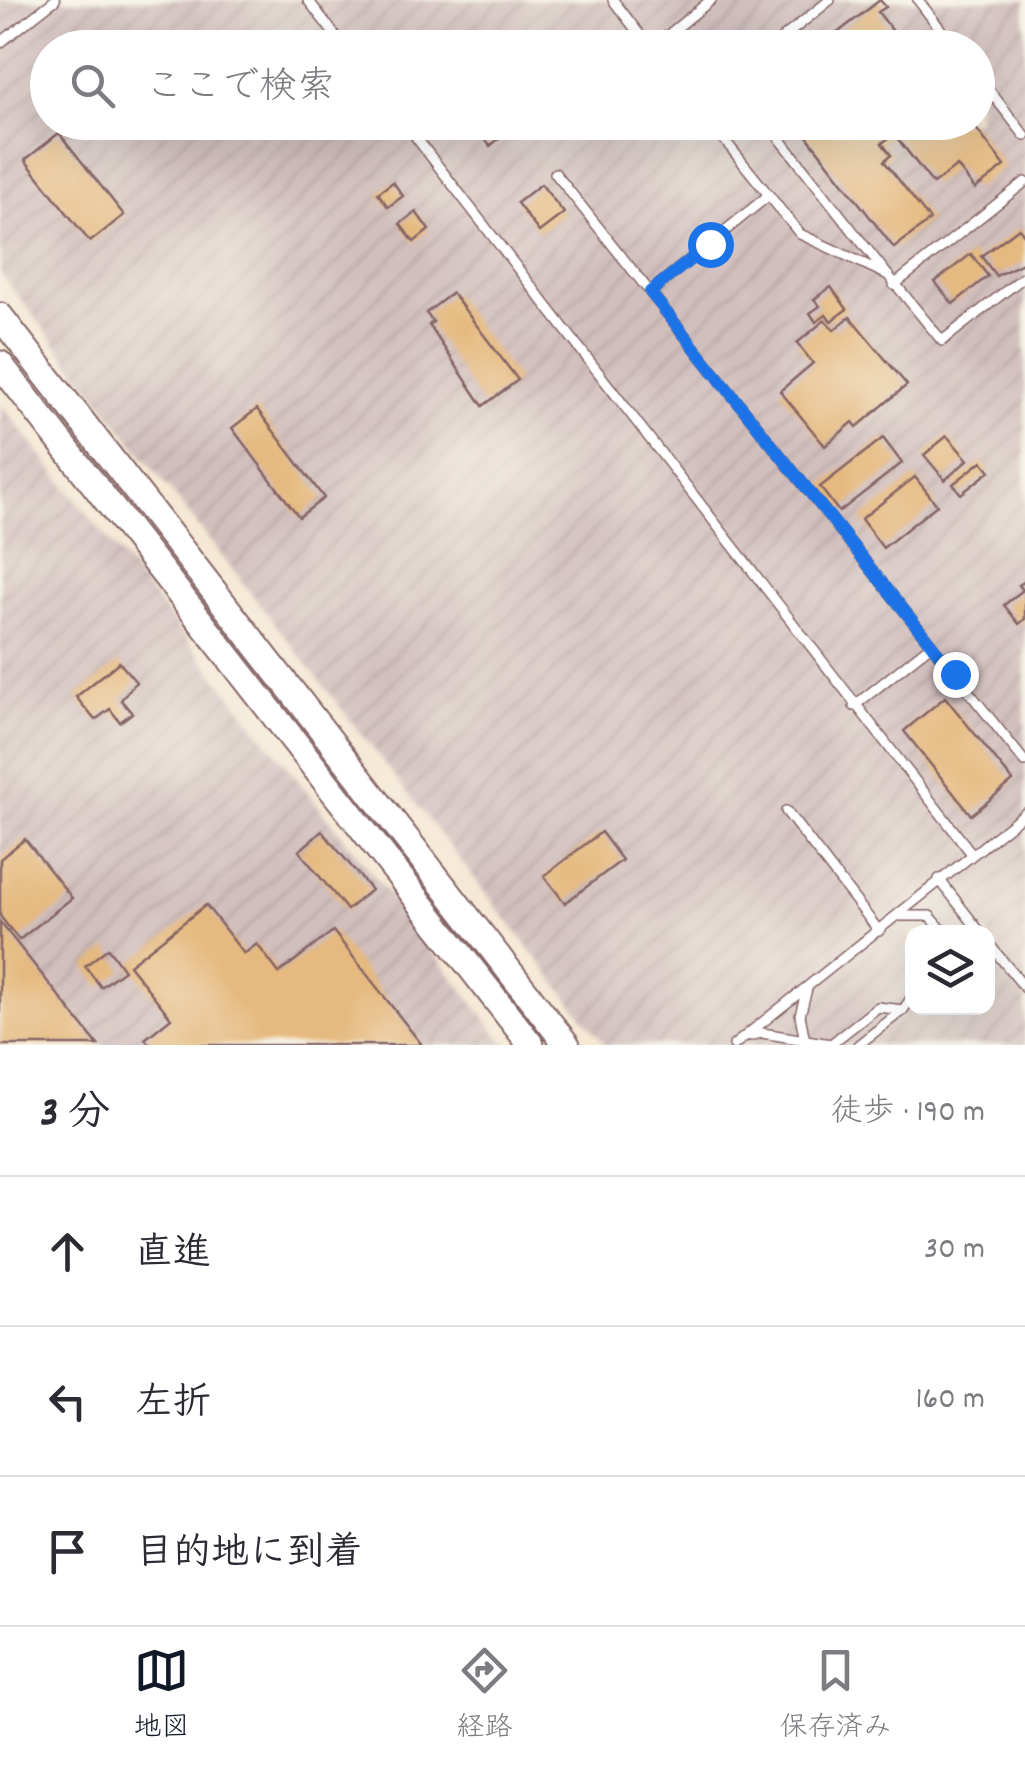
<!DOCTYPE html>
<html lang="ja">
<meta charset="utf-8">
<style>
body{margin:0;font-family:Dekko,"Klee One",sans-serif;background:#f2f2f3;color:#2b2b33}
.controls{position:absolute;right:30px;bottom:30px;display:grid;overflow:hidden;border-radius:20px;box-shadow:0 10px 40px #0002}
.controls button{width:90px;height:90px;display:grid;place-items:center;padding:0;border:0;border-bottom:2px solid #e1e1e2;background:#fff;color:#2b2b33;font:50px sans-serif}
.stop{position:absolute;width:30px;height:30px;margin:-22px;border:8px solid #1a73e8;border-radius:50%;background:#fff}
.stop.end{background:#1a73e8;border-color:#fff;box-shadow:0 2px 10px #0008}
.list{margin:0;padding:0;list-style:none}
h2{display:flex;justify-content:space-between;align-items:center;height:130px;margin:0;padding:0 40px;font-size:42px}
h2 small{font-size:32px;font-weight:400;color:#7c7c81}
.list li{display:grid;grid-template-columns:65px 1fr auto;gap:30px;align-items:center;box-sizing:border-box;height:150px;padding:0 40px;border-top:2px solid #e1e1e2}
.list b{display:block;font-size:38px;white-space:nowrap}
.list em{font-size:32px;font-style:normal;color:#7c7c81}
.icon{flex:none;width:55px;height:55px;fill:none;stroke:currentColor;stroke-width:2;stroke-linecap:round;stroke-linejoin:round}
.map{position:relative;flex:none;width:1025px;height:1045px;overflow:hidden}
.search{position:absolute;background:#fff;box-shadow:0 10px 40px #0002;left:30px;right:30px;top:30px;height:110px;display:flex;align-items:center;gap:25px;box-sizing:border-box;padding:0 35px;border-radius:55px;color:#7c7c81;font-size:38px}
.sheet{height:580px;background:#fff}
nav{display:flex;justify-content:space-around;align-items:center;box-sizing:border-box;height:140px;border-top:2px solid #e1e1e2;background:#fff;font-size:28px;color:#7c7c81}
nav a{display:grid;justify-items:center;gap:5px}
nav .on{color:#111827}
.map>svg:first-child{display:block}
.industrial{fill:url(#industrial-furrows);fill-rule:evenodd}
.building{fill:#e5b97f}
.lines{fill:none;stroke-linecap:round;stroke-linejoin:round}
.lane-casing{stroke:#866566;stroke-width:12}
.secondary-casing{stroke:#866566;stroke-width:29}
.lane{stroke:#fff;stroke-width:9}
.secondary{stroke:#fff;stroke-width:25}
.route{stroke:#1a73e8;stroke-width:12}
</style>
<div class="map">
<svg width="1025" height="1045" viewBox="0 0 1025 1045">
<defs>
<pattern id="industrial-furrows" width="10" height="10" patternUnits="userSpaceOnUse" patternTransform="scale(2.5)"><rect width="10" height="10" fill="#d1bfbe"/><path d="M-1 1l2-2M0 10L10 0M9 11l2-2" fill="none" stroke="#b5a4a3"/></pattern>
</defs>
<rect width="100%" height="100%" fill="#f7f3e8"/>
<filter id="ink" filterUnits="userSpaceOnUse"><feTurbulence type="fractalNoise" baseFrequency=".01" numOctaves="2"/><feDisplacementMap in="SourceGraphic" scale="20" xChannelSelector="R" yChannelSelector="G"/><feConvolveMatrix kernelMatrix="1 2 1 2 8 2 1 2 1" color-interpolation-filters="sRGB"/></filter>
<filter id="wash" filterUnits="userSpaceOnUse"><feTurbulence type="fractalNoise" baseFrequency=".0048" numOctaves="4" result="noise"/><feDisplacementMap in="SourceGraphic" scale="40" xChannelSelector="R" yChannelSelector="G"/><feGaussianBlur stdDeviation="2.25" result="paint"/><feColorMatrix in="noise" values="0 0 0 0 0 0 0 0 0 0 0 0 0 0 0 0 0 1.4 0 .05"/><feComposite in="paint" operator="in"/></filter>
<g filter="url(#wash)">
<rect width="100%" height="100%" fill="#f5e8d4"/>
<g class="industrial">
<path d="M0 0H1025V1045H605L0 273ZM48 48H978V122H48ZM912 932H988V1008H912Z"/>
<path d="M0 403 400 909 506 1045H0Z"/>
</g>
<g id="blocks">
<g class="building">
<path d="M880 0 886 7 878 12 906 48H825L823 44Z"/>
<path d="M472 122H519L490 146Z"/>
<path d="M796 122H971L1005 166 975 189 957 166 933 184 894 134 882 143 891 155 884 161 930 220 894 248Z"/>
<path d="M59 133 124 215 90 242 25 160Z"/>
<path d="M393 182 403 196 388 207 378 193Z"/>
<path d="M541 184 564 213 539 232 517 203Z"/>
<path d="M416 212 429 230 414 242 400 224Z"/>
<path d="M1019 228 1025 236V262L996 276 981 256Z"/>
<path d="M971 254 988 276 953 304 935 282Z"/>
<path d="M831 287 847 309 831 321 826 315 816 322 810 313 820 306 814 299Z"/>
<path d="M452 293 518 380 483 406 429 325 433 322 426 313Z"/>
<path d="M850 317 907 385 857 427 853 422 825 446 780 391 813 363 797 343 825 320 834 330Z"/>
<path d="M257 409 324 498 299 517 232 428Z"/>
<path d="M947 436 968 460 945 480 924 455Z"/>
<path d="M883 438 902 463 839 512 820 487Z"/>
<path d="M982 461 990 471 961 494 953 484Z"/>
<path d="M915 477 937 505 883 548 861 519Z"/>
<path d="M1025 581V619L1019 624 1004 605 1023 590 1019 585Z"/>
<path d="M119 662 136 682 121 700 132 713 120 722 110 709 95 720 76 697Z"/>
<path d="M945 697 1013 781 971 815 904 731Z"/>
<path d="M322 831 371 890 347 910 299 851Z"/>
<path d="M601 832 622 860 565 903 544 876Z"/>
<path d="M25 839 72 898 19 940 0 916V859Z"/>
<path d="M206 905 244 954 257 944 279 973 333 931 422 1045H150L145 1039 171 1018 129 965Z"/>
<path d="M0 922 98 1045H0Z"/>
<path d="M108 948 124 970 101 987 85 966Z"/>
</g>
</g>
</g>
<g filter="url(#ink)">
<use href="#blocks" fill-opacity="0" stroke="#866566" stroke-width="2.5"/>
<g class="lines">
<g class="lane-casing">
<g id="lane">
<path d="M308 0 345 48"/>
<path d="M613 0 650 48"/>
<path d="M918 0 955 48"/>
<path d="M0 43 55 0"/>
<path d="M652 48 711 0"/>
<path d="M770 48 830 0"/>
<path d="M978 76 1025 136"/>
<path d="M404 122 972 854"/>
<path d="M710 122 800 234 888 275 942 341 1025 276"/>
<path d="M767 122 886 273"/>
<path d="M555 173 1025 762"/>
<path d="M894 285 1025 182"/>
<path d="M650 292 769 195"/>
<path d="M854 706 931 645"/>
<path d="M786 811 879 931"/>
<path d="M939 879 980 932"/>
<path d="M901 916H930L944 932"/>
<path d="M989 944 1025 988"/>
<path d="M750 1036 762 1033 831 1044 878 1007 903 1010 912 997"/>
<path d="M805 1041 800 1015 807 989"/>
<path d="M734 1045 1025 813"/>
<path d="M858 1045 903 1010"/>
</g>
</g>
<g class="secondary-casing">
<g id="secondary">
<path d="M0 316 567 1045"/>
<path d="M0 364 531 1045"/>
</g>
</g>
<use href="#lane" class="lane"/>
<use href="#secondary" class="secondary"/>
</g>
</g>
<g class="lines" filter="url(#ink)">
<path class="route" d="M710 244 650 292 955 674"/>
</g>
</svg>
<div class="controls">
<button><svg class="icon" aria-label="layers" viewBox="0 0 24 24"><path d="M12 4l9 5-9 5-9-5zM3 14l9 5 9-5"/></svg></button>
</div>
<div class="stop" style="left:710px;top:244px"></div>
<div class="stop end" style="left:955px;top:674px"></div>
<div class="search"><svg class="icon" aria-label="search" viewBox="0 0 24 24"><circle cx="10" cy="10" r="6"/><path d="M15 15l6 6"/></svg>ここで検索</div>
</div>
<section class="sheet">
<h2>3 分<small>徒歩 · 190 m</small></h2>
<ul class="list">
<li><svg class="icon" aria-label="ahead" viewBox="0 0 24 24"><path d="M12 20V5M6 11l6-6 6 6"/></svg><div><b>直進</b></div><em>30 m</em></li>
<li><svg class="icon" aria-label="left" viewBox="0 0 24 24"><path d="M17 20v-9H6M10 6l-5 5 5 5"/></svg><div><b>左折</b></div><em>160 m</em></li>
<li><svg class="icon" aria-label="arrive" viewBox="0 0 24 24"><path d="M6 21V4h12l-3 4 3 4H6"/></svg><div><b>目的地に到着</b></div></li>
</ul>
</section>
<nav>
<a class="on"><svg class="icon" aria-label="map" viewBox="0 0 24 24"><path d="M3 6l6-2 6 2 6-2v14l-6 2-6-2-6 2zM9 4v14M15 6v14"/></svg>地図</a>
<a><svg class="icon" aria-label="directions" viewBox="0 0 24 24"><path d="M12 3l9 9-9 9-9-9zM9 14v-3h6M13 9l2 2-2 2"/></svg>経路</a>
<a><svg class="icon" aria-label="saved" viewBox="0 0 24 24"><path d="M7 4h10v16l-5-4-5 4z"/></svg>保存済み</a>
</nav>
